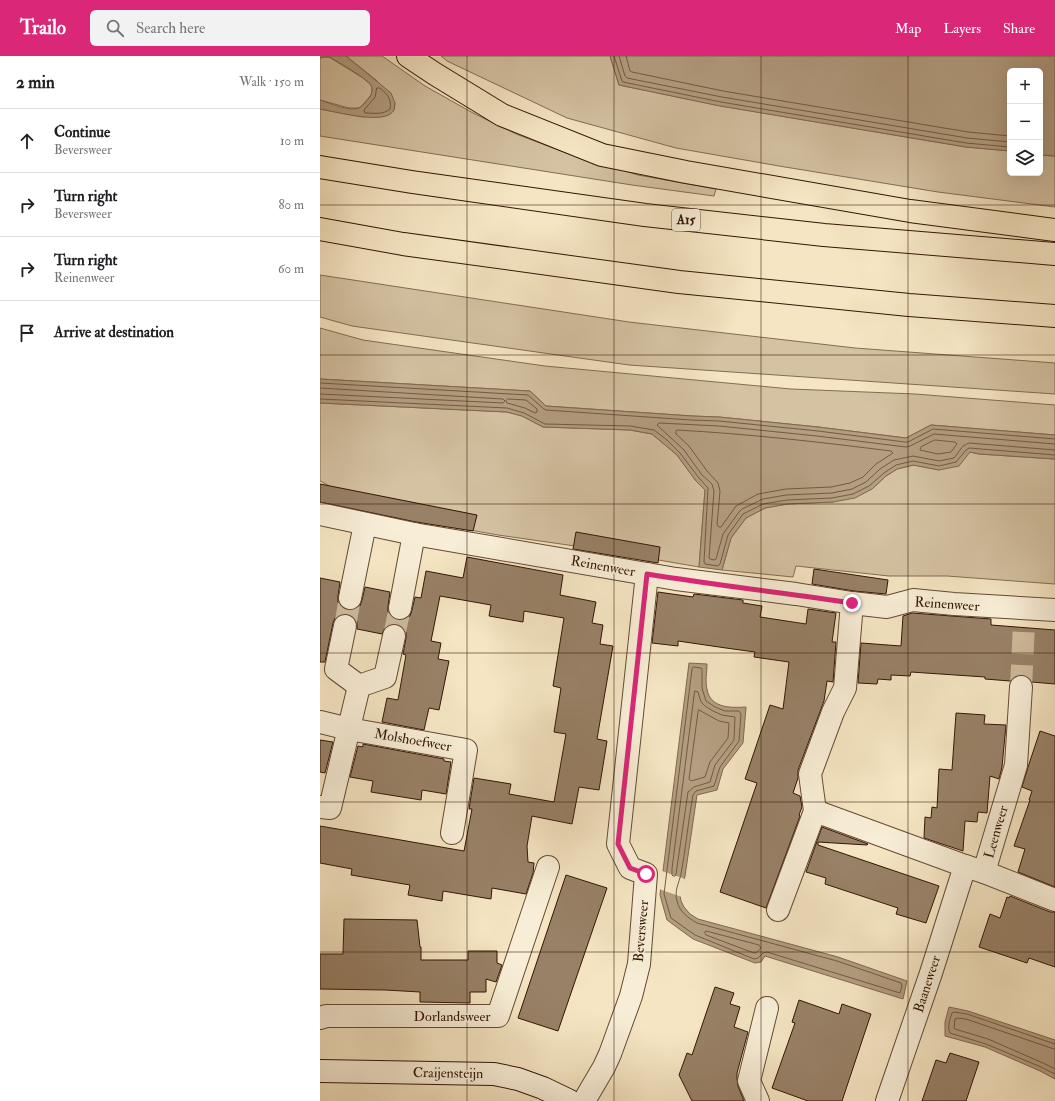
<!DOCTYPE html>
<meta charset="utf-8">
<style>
body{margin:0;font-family:"IM FELL Double Pica",serif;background:#f2f2f2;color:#202124}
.controls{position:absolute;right:12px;top:12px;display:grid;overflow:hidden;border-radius:6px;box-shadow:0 4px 16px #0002}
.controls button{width:36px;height:36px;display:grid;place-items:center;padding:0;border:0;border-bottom:1px solid #e0e0e0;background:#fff;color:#202124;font:20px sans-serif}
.stop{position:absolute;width:12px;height:12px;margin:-9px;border:3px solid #db2777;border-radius:50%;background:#fff}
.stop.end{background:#db2777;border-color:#fff;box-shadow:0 1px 4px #0008}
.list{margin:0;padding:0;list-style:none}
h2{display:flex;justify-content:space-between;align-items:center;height:52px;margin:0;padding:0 16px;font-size:17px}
h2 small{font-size:13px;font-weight:400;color:#757577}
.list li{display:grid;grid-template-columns:26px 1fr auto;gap:12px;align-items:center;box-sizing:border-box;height:64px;padding:0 16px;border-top:1px solid #e0e0e0}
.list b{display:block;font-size:15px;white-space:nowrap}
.list p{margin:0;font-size:13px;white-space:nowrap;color:#757577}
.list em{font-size:13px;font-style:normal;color:#757577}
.icon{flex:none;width:22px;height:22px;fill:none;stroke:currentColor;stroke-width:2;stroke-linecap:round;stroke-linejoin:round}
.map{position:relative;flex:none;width:735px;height:1045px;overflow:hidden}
header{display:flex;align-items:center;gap:24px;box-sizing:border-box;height:56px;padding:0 20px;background:#db2777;color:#fff}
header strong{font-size:19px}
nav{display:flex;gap:22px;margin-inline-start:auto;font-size:14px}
.search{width:280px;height:36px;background:#f2f2f2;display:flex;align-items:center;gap:10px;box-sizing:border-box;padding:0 14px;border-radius:6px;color:#757577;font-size:15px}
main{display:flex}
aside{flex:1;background:#fff}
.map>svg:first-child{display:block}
.green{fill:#d4c2a2;stroke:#846c53}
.water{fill:#b39e81;stroke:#80674f}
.pier{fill:#f5e5c2}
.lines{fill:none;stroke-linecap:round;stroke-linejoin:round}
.shore{stroke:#735a42;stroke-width:1}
.building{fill:#988167;stroke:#331504}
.street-tunnel{stroke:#cebb9c;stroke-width:22;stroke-dasharray:22 11;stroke-linecap:butt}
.street-casing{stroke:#644934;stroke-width:24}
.secondary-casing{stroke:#331504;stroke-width:24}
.highway-casing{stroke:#331504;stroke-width:24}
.street{stroke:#f8eed7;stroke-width:22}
.secondary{stroke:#f8eed7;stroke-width:22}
.highway{stroke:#f5e5c2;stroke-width:22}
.route{stroke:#db2777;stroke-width:5}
.grid{fill:none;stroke:#331504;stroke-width:1;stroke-opacity:0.55}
.labels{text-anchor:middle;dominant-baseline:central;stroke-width:3;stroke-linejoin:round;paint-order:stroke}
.shield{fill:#f8eed7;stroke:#6e5643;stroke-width:1}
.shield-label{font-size:13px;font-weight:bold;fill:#331504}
.street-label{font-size:14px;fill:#331504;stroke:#f8eed7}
</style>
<header>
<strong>Trailo</strong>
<div class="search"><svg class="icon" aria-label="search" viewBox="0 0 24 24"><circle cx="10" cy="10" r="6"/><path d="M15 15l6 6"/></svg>Search here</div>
<nav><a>Map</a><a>Layers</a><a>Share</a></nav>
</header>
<main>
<aside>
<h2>2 min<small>Walk · 150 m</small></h2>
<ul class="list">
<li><svg class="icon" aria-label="ahead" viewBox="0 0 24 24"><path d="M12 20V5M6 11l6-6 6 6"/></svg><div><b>Continue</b><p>Beversweer</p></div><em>10 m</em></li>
<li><svg class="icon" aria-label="right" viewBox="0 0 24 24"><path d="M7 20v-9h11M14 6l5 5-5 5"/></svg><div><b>Turn right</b><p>Beversweer</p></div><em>80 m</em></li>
<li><svg class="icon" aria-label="right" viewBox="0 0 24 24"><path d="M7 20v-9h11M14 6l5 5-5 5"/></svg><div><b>Turn right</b><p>Reinenweer</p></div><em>60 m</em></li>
<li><svg class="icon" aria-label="arrive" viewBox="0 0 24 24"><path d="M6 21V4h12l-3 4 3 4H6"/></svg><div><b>Arrive at destination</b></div></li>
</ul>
</aside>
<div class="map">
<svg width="735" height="1045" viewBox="0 0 735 1045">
<rect width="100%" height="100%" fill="#f5e5c2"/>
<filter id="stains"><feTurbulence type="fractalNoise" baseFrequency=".005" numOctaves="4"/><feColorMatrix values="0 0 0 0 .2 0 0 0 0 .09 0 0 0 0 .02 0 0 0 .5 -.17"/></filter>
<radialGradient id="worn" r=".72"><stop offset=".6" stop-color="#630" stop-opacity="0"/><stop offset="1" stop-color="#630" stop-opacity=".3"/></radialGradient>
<g class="green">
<path d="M26 0H62L105 30 153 57 196 78 249 98 318 119 396 133 394 140 312 129 0 80V53L43 61 74 54 75 47 56 24Z"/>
<path d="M121 0H290L299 29 401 50 646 91 690 95V117H720V99L735 100V151L618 136 459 110 356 92 247 62 127 5Z"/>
<path d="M1 1H9L43 22 50 28 52 32V36L51 39 41 51 38 52H29L0 44V2Z"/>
<path d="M0 219 309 266 535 292 735 307V338L309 309 32 270 0 261Z"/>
<path d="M0 272 43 284 225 310 471 333 595 338 735 349V379L611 369 586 382 498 371 399 361 372 360 226 350 210 335 0 323Z"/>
<path d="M0 347 187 356 202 360 223 371 310 374 332 378 357 399 376 425 385 434 379 511 269 492 178 479 66 459 0 425Z"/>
<path d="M650 396 659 398 735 403V528L627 520H569L476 510 473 521 402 514 411 482 426 462 445 452 467 448 513 446 552 433 566 420 577 413 594 409 619 414Z"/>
</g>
<g class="water">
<path d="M0 0H26L71 37 75 47 74 54C72 57 70 59 66 60 51 65 16 56 0 53V44C9 47 30 56 39 52 43 50 47 44 50 41 52 37 53 33 51 29 45 21 19 7 10 1H5L0 2Z"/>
<path d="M290 0H735V100L720 99V15H690V95L646 91 400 50 299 29Z"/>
<path d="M0 323 210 335 226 350 372 360 399 361 498 371 586 382 611 369 735 379V403L659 398 650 396 639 410 619 414 593 409 577 413 566 420 552 433 535 442 513 446 467 448 445 452 426 462 411 482 402 514 379 511 385 434 376 425 357 399 332 378 310 374 223 371 202 360 187 356 0 347Z"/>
<path d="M369 607 387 608C387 616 385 625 387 633 390 652 410 652 426 651L423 687 403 713 397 734 377 739 365 820 360 839 361 845 364 851 370 858 378 863 518 901 587 925 583 943 445 900 441 906 435 907 373 883 347 864 340 839Z"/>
<path d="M629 951 648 955 735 984V1023L720 1015 665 991 625 980V966Z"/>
</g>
<path class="pier" d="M342 815 365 823 362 841 339 833Z"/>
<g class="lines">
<g class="shore">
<path d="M294 0 302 25 303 26 401 46 646 87 690 91"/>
<path d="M299 0 305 20 307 22 402 41 647 82 690 86"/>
<path d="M306 0 310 15 312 16 403 35 648 76 690 80"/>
<path d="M57 32H60C67 38 72 43 70 53 63 59 54 57 45 57L44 54 55 41Z"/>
<path d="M0 327 208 339 224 353 226 354 371 364 399 365 498 375 585 386H588L613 373 735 383"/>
<path d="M0 332 183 343 185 345 183 347 0 338"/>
<path d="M0 343 187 352 204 357 225 368 310 370 334 374 347 384 360 397 379 422 388 432 384 506 385 508 398 510 400 508 408 479 423 458 443 448 467 444 512 442 533 438 549 430 564 417 576 409 593 405 619 410 636 406 646 394 649 392 735 399"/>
<path d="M188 343 206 344 217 353V356L215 357 205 352 187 347 186 345Z"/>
<path d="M357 374C429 378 500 386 571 395L573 397 556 408 543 421 530 427 511 431 466 433 438 438 416 450 401 471H399L397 469 400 435 398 427 387 415 369 390 356 378V376Z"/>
<path d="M615 384 635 386 637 388 631 396 618 398 600 394 601 391Z"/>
<path d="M735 388 614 378 590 390 586 391 497 380 399 370 339 367 337 369 364 394 382 419 392 428 394 435 389 502 390 503 394 504 396 503 403 478 419 456 422 453 443 443 466 439 512 437 532 433 546 426 560 413 574 404 593 400 619 405 634 402 643 390 649 387 735 394"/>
<path d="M374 611 381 612 382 613V632L386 645 395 651 405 655H419L421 658 419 685 400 711 394 730 376 735 373 739C368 765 366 792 361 818 359 827 354 835 357 845 359 855 368 862 377 867L517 905 581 927 582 930 580 937 447 896 443 897 438 902 434 903 375 879 351 862 344 838 372 613Z"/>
<path d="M375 635 378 636 381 646 385 650 393 655 402 659 415 661 414 684 395 709 390 726 374 731 368 736 356 818 355 820H353L352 819V813Z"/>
<path d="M379 654 399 665 409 667 408 682 390 706 385 721 371 725 369 723 378 656Z"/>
<path d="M386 875 439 889 441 892 436 897H434L386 879 385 877Z"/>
<path d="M735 988 647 958 634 956 632 957C630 963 627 971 630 977L666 988 721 1011 735 1018"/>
<path d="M735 993 731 992 646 963 637 962 635 963 634 972 635 973 668 983 723 1007 735 1013"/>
</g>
</g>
<g class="building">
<path d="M0 428 157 459 153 475 96 466 0 446Z"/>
<path d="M256 476 340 491 338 507 253 493Z"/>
<path d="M147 501 243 519 240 539 276 546 272 567 283 569 280 588 293 590 277 683 287 685 279 734 259 731 252 768 212 760 207 790 208 806 214 807 213 817 206 838 172 832 171 843 123 835 122 845 88 839 90 829 31 819 32 813 0 807V770L144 795 152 753H149L154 722 191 728 189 738 234 746 246 678 234 676 241 632 233 630 244 562 204 555 203 566 169 560 171 549 120 540 111 585 121 587 118 603 129 605 119 654 109 652 104 674 62 666 67 642 78 644 86 599 83 598 86 582V576L82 571 76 568H70L65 572 62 578 37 573V566L33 560 27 558H21L15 562 13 567 5 606H0V522L20 526 18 540V546L22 552 28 554H34L40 550 42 544 45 531 70 536 68 550V556L72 562 77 564H84L90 560 92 554 95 541 101 542 106 515 143 522Z"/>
<path d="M494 513 568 524 566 538 534 535 492 528Z"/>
<path d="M338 536 373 541 374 538 423 544V547L442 550 440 561 486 568 488 553 516 557 512 586H516L513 626 507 625 504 645 478 714V722L473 737 480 740 482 751 479 759 480 760 446 852 400 836 437 727 425 723 450 649 463 653 469 606 434 601 435 596 406 592 358 585V590L332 587Z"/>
<path d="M592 557 671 563V569L735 574V628L712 626 708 621 702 619 695 620 690 625 665 623V621L591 616 590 620 571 619V624L558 623 557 628 538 627 541 587 581 590 583 560Z"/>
<path d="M636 657 665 659 664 668 686 669 682 711 679 723 670 720 667 757 658 756 657 766 645 765 643 795 604 782 605 761 611 762 612 751 617 752 619 713 632 714Z"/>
<path d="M720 675 735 680V831L698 816 705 793 694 790 710 744H709L712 735 702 731 709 708Z"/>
<path d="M0 684 13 686 5 717 0 716Z"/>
<path d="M43 688 124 703V705L131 706 126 738 102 734 101 744 51 736 53 725 30 721 38 690 43 691Z"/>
<path d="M502 771 548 788 547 789 498 786V789L619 830 606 867 576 858 578 852 505 828 506 822 486 816Z"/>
<path d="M246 819 287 832 238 975 198 962Z"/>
<path d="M690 840 730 856H735V911L709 902 707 907 659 891 670 858 680 862 687 841 689 842Z"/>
<path d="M24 863 97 864 100 891H101V904H148V895H177V907L182 909 176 926 166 923V936H150V947L100 946V936L65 934 0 933V898H23Z"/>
<path d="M395 931 414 937 410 948 420 951 414 971 428 976 417 1017V1022L418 1030 424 1045H372L359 1019 367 997 372 999Z"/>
<path d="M479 944 519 958 522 948 551 958 522 1045H488L452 1032 475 967 472 966Z"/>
<path d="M630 997 659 1006 646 1045H602L616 1004 626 1007Z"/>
</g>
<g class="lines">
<g class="street-tunnel">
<path d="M25 570 30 542"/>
<path d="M74 580 80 552"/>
<path d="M701 631 704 569"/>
</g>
<g class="street-casing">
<g id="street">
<path d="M0 458 94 478 356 523 476 538 532 547 567 551 593 544 634 548 735 554"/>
<path d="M30 542 45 468"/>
<path d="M80 552 94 478"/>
<path d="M25 570 16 613 39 630"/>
<path d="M0 666 29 673 146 694 132 777"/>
<path d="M0 751 10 752 39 630 65 621 74 580"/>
<path d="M495 755 645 810 664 816 696 709 701 631"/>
<path d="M664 816 735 844"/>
<path d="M458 854 495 755 490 718 513 656 525 632 532 547"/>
<path d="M0 962 6 960H178L228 811"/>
<path d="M264 1045 284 1011 290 998 311 940 319 908 326 818 310 812 298 788 327 518"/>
<path d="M438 1045 429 1025 447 952"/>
<path d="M567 1045 611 917 645 810"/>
</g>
</g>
<g class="secondary-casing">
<path id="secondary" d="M0 1015 174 1018 198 1023 223 1032 250 1045"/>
</g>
<g class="highway-casing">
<g id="highway">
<path d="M88 0 115 18 182 59 282 99 366 116 590 155 735 174"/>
<path d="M0 111 92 126 325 159 504 179 735 198"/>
<path d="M0 173 83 188 359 226 589 249 735 260"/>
</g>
</g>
<use href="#street" class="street"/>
<use href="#secondary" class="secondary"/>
<use href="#highway" class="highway"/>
</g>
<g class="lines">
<path class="route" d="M326 818 310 812 298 788 327 518C395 529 464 537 532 547"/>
</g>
<path class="grid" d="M147 0V1045M294 0V1045M441 0V1045M588 0V1045M0 149H735M0 299H735M0 448H735M0 597H735M0 746H735M0 896H735"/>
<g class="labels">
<rect class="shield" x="352" y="153" width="28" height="22" rx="3"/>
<g class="shield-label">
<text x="366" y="164">A15</text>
</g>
<g class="street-label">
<text transform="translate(283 510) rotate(10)">Reinenweer</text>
<text transform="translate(627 548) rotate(4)">Reinenweer</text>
<text transform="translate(93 684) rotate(10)">Molshoefweer</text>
<text transform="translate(676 776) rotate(-74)">Leenweer</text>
<text transform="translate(321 875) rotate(-85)">Beversweer</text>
<text transform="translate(607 928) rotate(-72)">Baaneweer</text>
<text x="132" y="960">Dorlandsweer</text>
<text transform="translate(128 1017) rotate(1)">Craijensteijn</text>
</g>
</g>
<rect width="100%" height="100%" filter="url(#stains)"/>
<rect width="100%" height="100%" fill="url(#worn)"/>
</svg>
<div class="controls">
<button>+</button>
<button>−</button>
<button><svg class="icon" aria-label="layers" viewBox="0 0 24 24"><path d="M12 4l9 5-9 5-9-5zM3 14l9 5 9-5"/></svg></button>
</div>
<div class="stop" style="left:326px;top:818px"></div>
<div class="stop end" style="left:532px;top:547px"></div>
</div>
</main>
